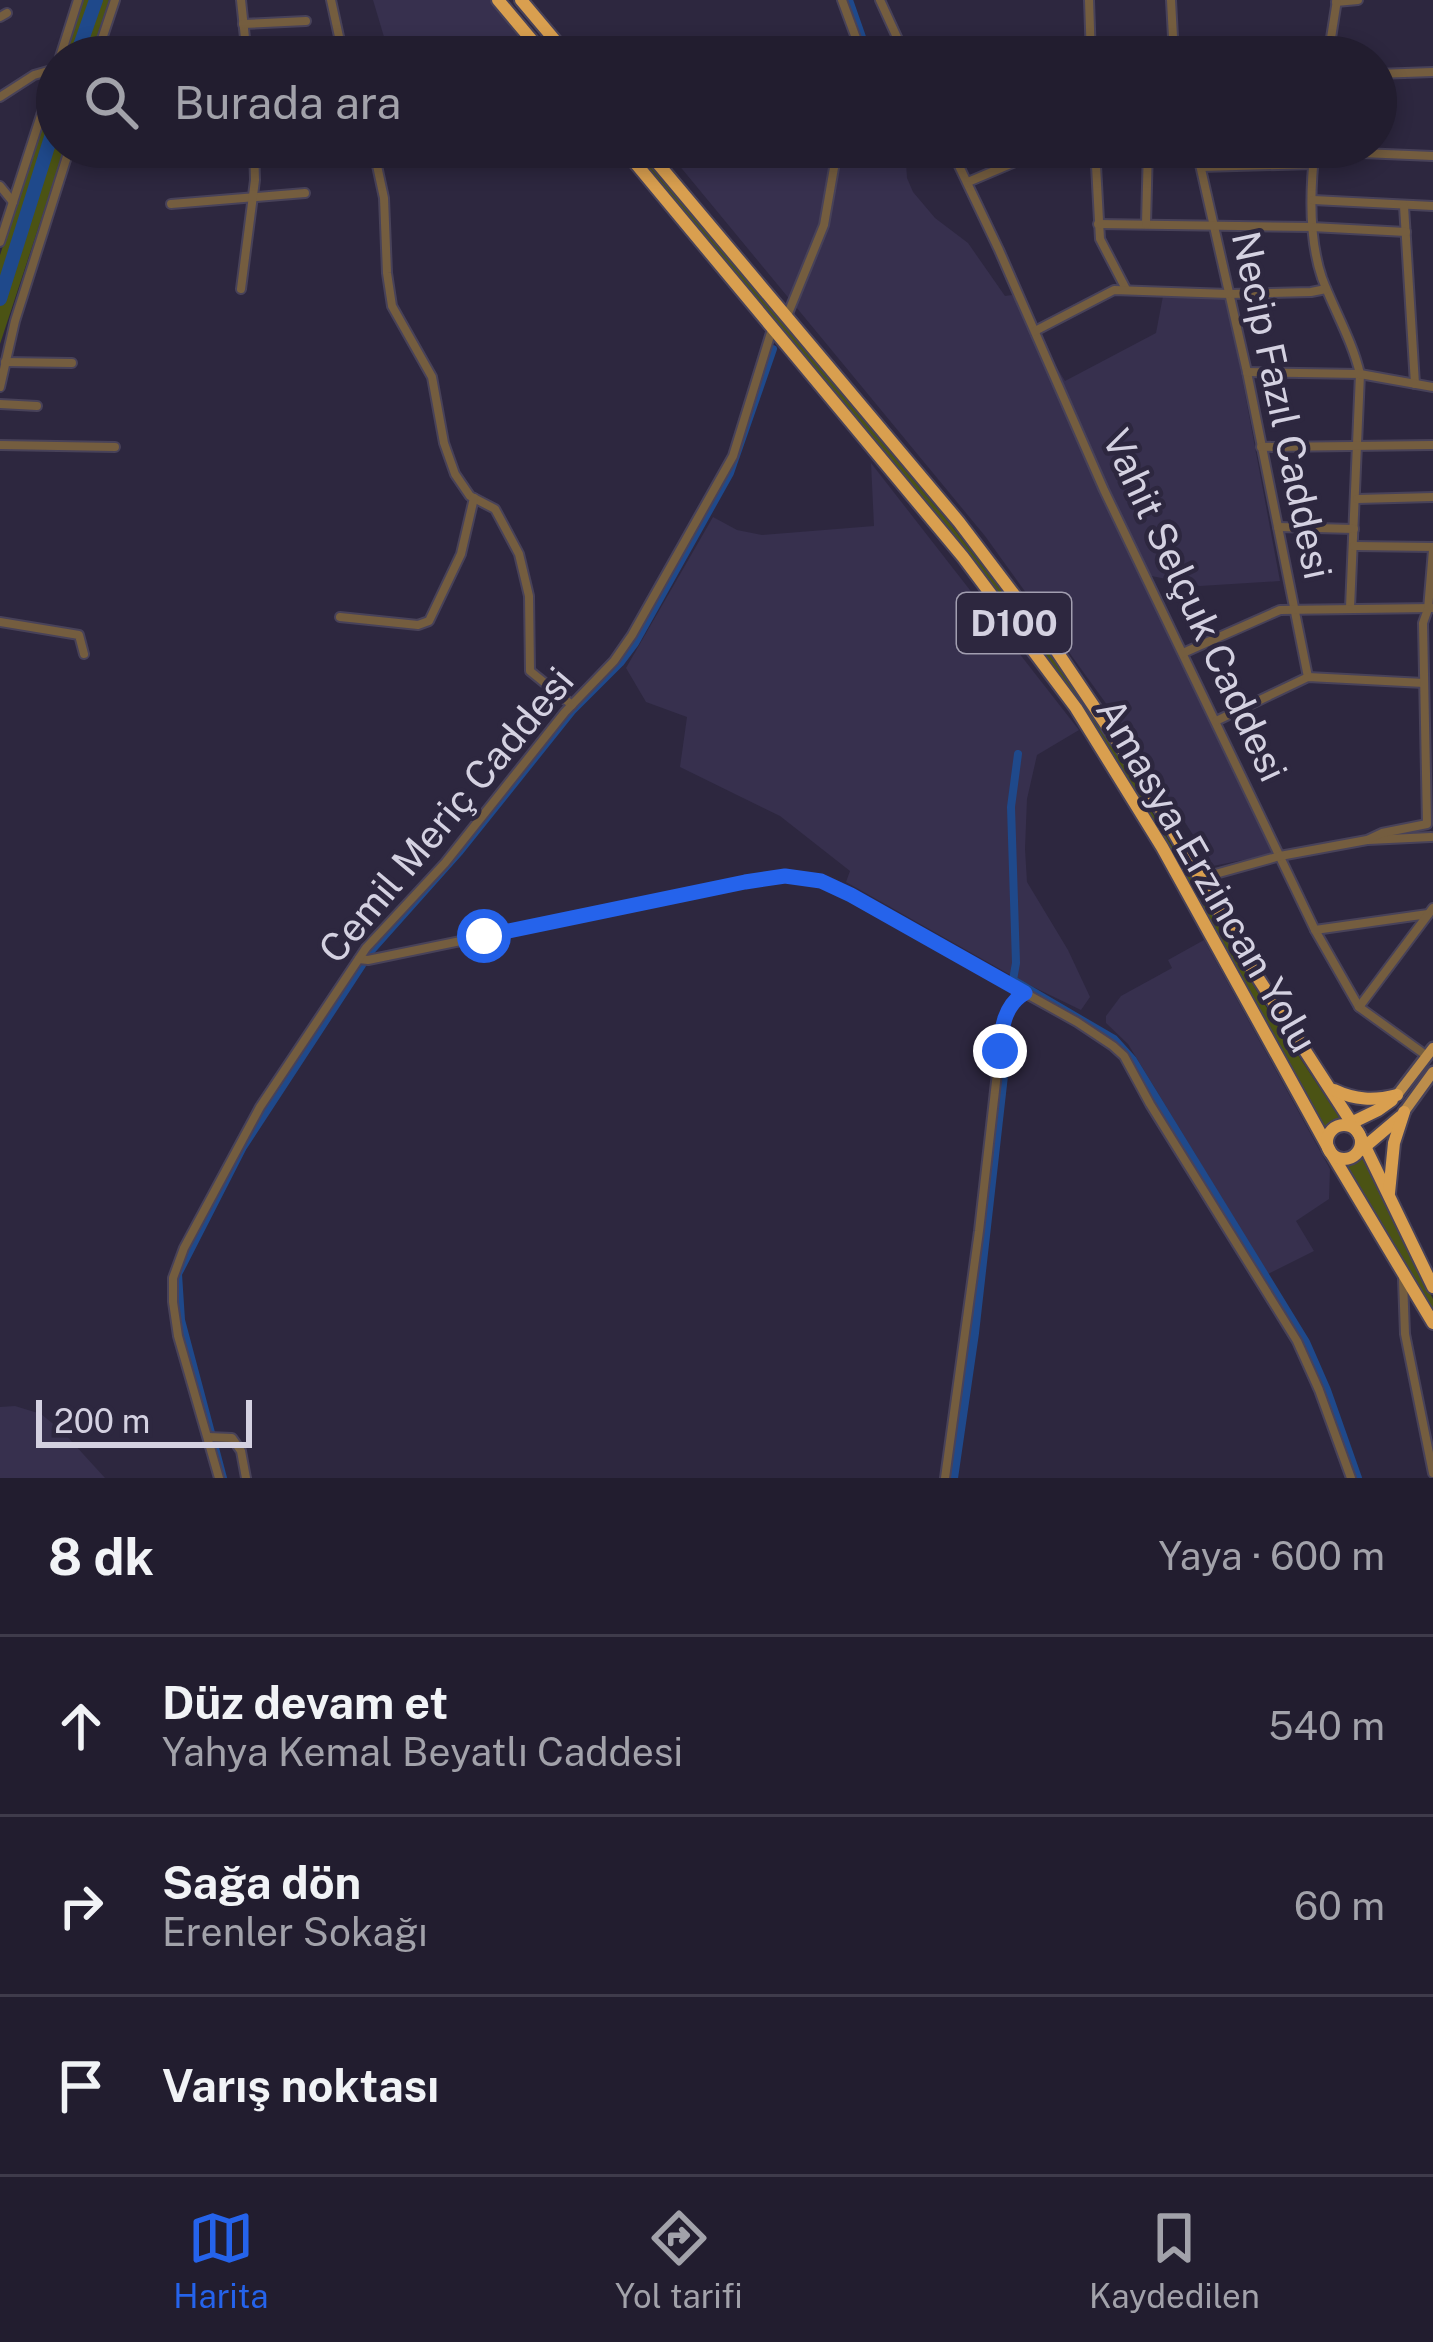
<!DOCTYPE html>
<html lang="tr">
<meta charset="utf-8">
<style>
body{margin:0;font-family:"Public Sans",sans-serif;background:#2a2637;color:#f1f3f6}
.scale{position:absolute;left:36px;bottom:30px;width:216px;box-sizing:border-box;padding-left:12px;border:6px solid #d4d1e1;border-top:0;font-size:33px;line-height:42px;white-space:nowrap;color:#d4d1e1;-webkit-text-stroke:9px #2d273f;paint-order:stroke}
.stop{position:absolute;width:36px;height:36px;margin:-27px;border:9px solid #2563eb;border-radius:50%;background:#fff}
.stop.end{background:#2563eb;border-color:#fff;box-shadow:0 3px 12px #0008}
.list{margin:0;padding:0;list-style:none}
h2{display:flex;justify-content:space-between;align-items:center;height:156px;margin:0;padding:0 48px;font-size:51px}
h2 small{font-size:39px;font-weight:400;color:#a2a2aa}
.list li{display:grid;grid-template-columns:78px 1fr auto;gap:36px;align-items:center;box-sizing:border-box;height:180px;padding:0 48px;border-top:3px solid #3f3b4b}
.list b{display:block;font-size:45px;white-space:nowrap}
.list p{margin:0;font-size:39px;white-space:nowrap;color:#a2a2aa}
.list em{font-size:39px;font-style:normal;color:#a2a2aa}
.icon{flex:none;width:66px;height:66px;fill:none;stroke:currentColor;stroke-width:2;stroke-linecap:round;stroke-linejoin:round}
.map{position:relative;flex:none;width:1433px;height:1478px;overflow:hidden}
.search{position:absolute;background:#221d2f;box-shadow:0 6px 18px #0003;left:36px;right:36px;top:36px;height:132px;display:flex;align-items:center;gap:30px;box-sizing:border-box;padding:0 42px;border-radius:66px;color:#a2a2aa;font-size:45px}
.sheet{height:696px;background:#221d2f}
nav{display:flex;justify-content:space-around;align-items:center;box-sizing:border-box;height:168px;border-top:3px solid #3f3b4b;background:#221d2f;font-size:33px;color:#a2a2aa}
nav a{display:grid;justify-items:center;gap:6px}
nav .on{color:#2563eb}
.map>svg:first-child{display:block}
.built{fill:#37304e}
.green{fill:#4b5314}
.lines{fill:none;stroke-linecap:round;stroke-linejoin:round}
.canal{stroke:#1f498b;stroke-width:8}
.river{stroke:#1f498b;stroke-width:14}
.minor-casing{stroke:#484259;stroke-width:12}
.major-casing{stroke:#484259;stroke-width:15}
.highway-casing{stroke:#484259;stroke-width:16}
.minor{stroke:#745d3f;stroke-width:8}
.major{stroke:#bc8d4b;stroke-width:10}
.highway{stroke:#d99f4f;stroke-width:12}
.route{stroke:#2563eb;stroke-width:15}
.labels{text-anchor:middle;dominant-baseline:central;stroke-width:9;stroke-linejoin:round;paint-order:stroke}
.shield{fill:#2d273f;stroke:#a29eb0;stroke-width:3}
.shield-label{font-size:36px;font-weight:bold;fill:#d4d1e1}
.street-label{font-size:39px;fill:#d4d1e1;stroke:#2d273f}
</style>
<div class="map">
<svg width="1433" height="1478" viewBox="0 0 1433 1478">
<rect width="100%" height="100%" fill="#2d273f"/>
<g class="built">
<path d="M373 0H492L541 57H390Z"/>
<path d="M664 147H905L907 178 913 192 935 218 968 243 1005 296 1012 295 1065 381 1156 333 1163 296 1227 297 1280 581 1200 586 1142 574 1273 854 1213 866 1131 738 985 536Z"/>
<path d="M871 463 1079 730 1037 755 1027 799 1025 849 1027 882 1068 950 1090 997 1081 1010 1023 982 846 882 850 871 780 816 680 767 687 717 646 702 626 668 713 517 737 530 762 535 874 526Z"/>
<path d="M1204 940 1330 1169 1329 1199 1296 1221 1314 1251 1268 1274 1128 1044 1106 1023V1016L1121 996 1172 968 1168 960Z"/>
<path d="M15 1406 41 1414 63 1432 105 1478H0V1407Z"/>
</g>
<g class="green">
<path d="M83 0H109L90 57H64Z"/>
<path d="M57 82V147H65L0 344V255Z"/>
<path d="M629 147H635L951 525 1044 646 1126 768 1265 1005 1341 1120 1326 1129 1162 837 1106 744 1040 648 947 527Z"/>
<path d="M1362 1157 1433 1299V1311L1345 1166Z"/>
</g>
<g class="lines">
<g class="canal">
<path d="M849 0 869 57"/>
<path d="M1018 754 1011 807 1016 963 1013 980 1114 1039 1133 1060 1306 1342 1327 1390 1358 1478"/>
<path d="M369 953 460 851 572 711 620 663 635 643 730 473 773 349"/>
<path d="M223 1478 181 1320 178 1274 243 1147 362 965"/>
</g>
<g class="river">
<path d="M76 57 96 0"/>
<path d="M0 299 57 118"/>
<path d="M951 1478 972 1333 1006 1031"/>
</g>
<g class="minor-casing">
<g id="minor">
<path d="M241 0 247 57"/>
<path d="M331 0 343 55"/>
<path d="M842 0 863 57"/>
<path d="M880 0 906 57"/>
<path d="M1089 0 1091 57"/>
<path d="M1171 0 1174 56"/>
<path d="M1336 2 1358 0"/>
<path d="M0 17 7 13"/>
<path d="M243 24 306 21"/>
<path d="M60 57 78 0"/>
<path d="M96 57 115 0"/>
<path d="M331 57 379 48"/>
<path d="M1107 57 1329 43"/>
<path d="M1328 57 1337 0"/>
<path d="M1376 74 1433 72"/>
<path d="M0 97 34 75 55 69"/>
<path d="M373 147 384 198 387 273 392 306 432 377 444 443 455 474 470 496 495 509 519 554 529 596 530 671 572 705"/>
<path d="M950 147 999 250 1104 490 1315 930 1359 1007 1427 1056"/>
<path d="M1095 147 1100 239 1126 289"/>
<path d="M1196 147 1247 372 1308 677"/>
<path d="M1315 147C1310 189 1308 237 1322 278 1334 310 1352 340 1360 374L1350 608"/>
<path d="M1314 151 1433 156"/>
<path d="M1201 167 1313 164"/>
<path d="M968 182 1027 157 1095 148"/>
<path d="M0 186 13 202"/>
<path d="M1313 200 1433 206"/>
<path d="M171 204 305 193"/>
<path d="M1404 206 1415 384"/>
<path d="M1098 224 1312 227 1406 232"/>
<path d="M1146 224 1148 147"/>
<path d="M0 242 57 66"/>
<path d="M241 289 255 180 254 147"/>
<path d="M787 316 824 225 835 162 841 147"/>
<path d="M1035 331 1114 290 1229 294 1311 292 1326 289"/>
<path d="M5 362 72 363"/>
<path d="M1247 372 1360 374 1433 387"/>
<path d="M0 387 15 321 70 147"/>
<path d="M0 404 37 406"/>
<path d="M0 445 115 447"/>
<path d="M1261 447 1433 445"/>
<path d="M1357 499 1433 497"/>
<path d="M1278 527 1354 529"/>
<path d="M1354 546 1433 547"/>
<path d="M340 617 418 625 429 621 461 554 474 498"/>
<path d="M0 622 79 635 84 654"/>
<path d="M1183 653 1280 610 1432 608"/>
<path d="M1216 721 1308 677 1424 683"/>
<path d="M1368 840 1431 837"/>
<path d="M1201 878 1280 856 1367 840 1382 833 1427 824 1423 623 1428 609 1433 550"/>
<path d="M1315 930 1428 914"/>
<path d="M359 959 368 960 772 877 794 876 831 885 1077 1022 1113 1046 1124 1056 1150 1104 1297 1341 1319 1390 1351 1478"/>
<path d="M1359 1007 1433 908"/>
<path d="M1403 1279 1405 1334 1433 1473"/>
<path d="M208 1437 232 1438 241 1451 246 1478"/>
<path d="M219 1478 178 1336 173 1302V1278L184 1248 260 1107 366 948 445 863 565 712 614 661 632 635 733 456 773 326"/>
<path d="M945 1478 979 1231 1001 1038C1004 1020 1007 1003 1024 994"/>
</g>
</g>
<g class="major-casing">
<g id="major">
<path d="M1397 1095 1433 1048"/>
<path d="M1404 1112 1433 1072"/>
</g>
</g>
<g class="highway-casing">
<g id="highway">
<path d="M498 0 546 57"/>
<path d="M521 0 569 57"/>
<path d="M622 147 963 557 1076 708 1162 847 1330 1151 1433 1323"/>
<path d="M644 147 959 522 1056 650 1148 787 1249 964 1359 1134 1433 1287"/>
<path d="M1334 1090C1355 1100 1374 1101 1397 1095"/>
<path d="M1347 1125 1378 1110 1392 1100"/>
<circle cx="1344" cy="1142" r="17"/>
<path d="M1361 1150 1400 1117"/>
<path d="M1389 1193 1394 1143 1404 1112"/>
</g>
</g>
<use href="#minor" class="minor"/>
<use href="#major" class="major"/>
<use href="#highway" class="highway"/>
</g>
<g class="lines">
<path class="route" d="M484 936 745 882 785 876 821 881 851 895 1025 993C1004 1005 1001 1029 1000 1051"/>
</g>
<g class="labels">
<rect class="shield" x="957" y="593" width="114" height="60" rx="9"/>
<g class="shield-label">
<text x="1014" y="623">D100</text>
</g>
<g class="street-label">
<text transform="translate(1282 405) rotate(78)">Necip Fazıl Caddesi</text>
<text transform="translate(1195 605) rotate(65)">Vahit Selçuk Caddesi</text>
<text transform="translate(446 815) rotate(-50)">Cemil Meriç Caddesi</text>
<text transform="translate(1207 875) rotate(60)">Amasya-Erzincan Yolu</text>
</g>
</g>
</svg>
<div class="scale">200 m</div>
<div class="stop" style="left:484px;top:936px"></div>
<div class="stop end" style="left:1000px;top:1051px"></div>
<div class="search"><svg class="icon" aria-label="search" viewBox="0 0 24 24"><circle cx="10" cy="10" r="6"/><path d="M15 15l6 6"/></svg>Burada ara</div>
</div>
<section class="sheet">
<h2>8 dk<small>Yaya · 600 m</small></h2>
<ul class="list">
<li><svg class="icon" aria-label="ahead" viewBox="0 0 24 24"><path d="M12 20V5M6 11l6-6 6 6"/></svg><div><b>Düz devam et</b><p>Yahya Kemal Beyatlı Caddesi</p></div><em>540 m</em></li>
<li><svg class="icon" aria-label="right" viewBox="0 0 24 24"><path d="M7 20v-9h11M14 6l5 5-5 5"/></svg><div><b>Sağa dön</b><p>Erenler Sokağı</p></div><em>60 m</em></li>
<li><svg class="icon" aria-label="arrive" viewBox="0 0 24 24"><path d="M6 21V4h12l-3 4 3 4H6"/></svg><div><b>Varış noktası</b></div></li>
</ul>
</section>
<nav>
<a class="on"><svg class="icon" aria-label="map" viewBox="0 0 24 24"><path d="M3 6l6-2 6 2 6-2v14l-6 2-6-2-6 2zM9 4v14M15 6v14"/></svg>Harita</a>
<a><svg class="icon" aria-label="directions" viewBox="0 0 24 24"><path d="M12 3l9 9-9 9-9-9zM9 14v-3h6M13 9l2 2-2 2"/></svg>Yol tarifi</a>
<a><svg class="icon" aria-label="saved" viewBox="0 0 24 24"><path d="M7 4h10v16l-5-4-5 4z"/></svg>Kaydedilen</a>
</nav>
